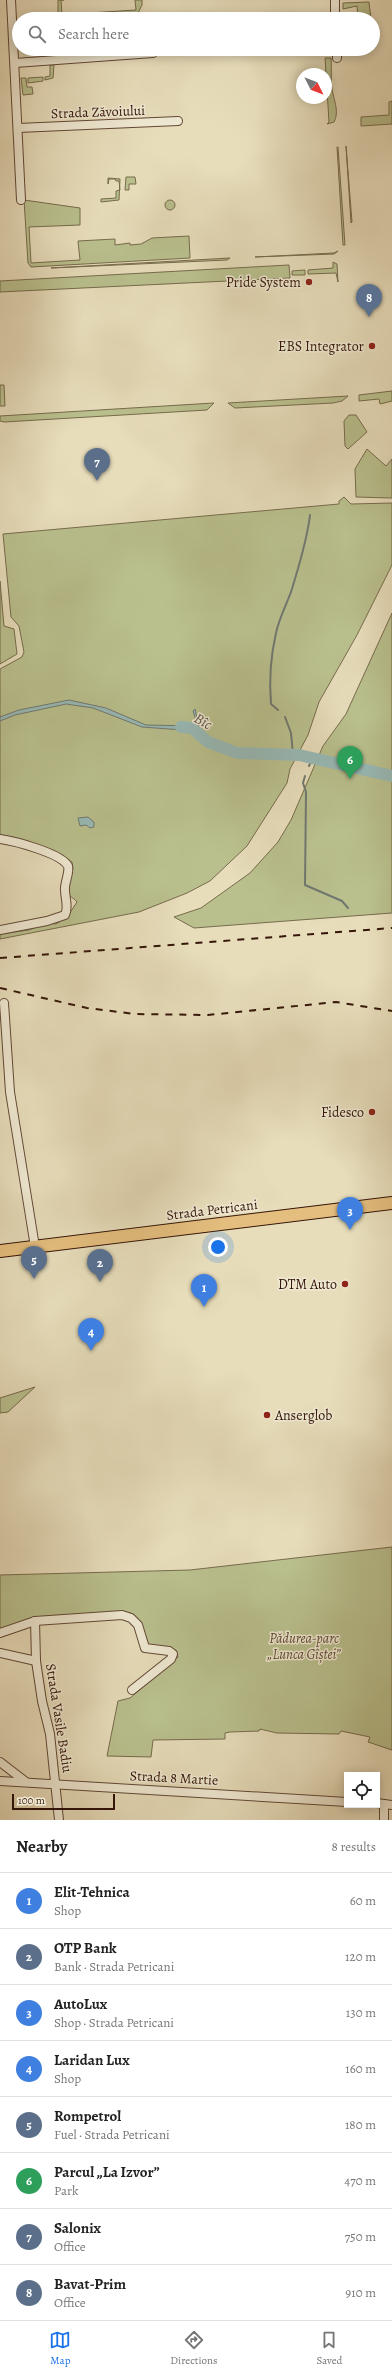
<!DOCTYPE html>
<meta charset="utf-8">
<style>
body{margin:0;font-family:Alegreya,serif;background:#f6f6f6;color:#222}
.controls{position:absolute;right:12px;bottom:12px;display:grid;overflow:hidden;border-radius:0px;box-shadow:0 2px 10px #0003}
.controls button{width:36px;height:36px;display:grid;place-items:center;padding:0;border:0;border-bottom:1px solid #e0e0e0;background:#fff;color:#222;font:20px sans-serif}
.compass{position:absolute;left:296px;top:68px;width:36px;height:36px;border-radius:50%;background:#fff;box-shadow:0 2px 10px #0003;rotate:132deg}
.scale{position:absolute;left:12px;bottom:10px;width:103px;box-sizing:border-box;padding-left:4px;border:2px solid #351609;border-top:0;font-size:11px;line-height:14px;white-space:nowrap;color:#351609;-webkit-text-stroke:3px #efe9d3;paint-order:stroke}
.you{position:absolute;left:218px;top:1247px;width:14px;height:14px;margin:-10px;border:3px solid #fff;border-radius:50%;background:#1a73e8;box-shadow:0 0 0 6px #1a73e833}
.badge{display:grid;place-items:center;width:26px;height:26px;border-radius:50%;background:#1a73e8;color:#fff;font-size:13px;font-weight:700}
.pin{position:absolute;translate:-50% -33px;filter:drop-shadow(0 1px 2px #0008)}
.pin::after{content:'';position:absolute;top:21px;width:14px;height:12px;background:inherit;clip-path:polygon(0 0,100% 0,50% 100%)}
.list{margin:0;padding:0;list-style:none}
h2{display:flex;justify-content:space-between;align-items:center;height:52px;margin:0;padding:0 16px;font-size:17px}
h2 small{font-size:13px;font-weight:400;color:#767676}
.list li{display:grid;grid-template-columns:26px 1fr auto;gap:12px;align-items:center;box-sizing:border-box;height:56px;padding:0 16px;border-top:1px solid #e0e0e0}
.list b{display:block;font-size:15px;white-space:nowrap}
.list p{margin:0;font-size:13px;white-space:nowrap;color:#767676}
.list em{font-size:13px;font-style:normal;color:#767676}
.icon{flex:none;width:22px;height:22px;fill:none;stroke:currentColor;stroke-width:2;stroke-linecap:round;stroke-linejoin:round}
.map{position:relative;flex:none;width:392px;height:1820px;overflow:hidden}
.search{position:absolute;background:#fff;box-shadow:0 2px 10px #0003;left:12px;right:12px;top:12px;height:44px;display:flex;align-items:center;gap:10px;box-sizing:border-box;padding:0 14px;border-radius:22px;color:#767676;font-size:15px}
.sheet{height:500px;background:#fff}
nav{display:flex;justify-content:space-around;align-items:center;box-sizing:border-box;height:56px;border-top:1px solid #e0e0e0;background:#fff;font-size:11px;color:#767676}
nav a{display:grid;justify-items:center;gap:2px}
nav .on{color:#1a73e8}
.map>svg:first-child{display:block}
.green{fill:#b9c08e;stroke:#776b4c}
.water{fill:#98bab7;stroke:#707871}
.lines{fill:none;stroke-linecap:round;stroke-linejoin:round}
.stream{stroke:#707871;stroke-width:2}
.river{stroke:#98bab7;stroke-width:12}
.minor-casing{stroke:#624836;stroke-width:10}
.primary-casing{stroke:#351609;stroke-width:14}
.minor{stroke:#efe9d3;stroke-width:8}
.primary{stroke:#e4be7e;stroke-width:12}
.rail{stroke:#351609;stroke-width:2;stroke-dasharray:7 7;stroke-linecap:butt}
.poi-dot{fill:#8f2418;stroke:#efe9d3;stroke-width:1.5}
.labels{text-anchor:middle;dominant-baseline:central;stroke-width:3;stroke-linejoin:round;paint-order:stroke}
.street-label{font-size:14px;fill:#351609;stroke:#efe9d3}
.poi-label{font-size:14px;fill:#351609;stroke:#efe9d3;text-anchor:end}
.park-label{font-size:14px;font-style:italic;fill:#5d4931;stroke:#efe9d3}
.water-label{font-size:15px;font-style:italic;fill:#584f46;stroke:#efe9d3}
</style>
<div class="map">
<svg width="392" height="1820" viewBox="0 0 392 1820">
<rect width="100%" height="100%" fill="#e7ddbb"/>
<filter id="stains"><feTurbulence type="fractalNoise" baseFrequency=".005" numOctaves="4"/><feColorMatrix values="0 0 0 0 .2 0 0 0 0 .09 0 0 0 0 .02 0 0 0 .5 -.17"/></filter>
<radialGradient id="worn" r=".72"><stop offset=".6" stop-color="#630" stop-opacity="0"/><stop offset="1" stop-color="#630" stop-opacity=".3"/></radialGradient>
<g class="green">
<path d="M58 0H64H61L62 16H67V19H58Z"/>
<path d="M135 0H142V5L137 15 94 18 88 16V13L136 10Z"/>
<path d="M369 2 371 19H358L357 6 343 9V3Z"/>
<path d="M325 58H331C332 69 330 83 333 94 335 103 339 113 334 122L327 124 329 122Z"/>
<path d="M50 65H54L53 78 45 80V77L50 76Z"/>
<path d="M43 77V81L28 83V78Z"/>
<path d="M21 78H26L27 87H32L33 94 23 95Z"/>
<path d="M392 101V124L361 126V117L389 115V102Z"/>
<path d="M346 146 352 222 351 223Z"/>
<path d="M337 147H338L345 245H343Z"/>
<path d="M126 177H135L136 184H129V190H125Z"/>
<path d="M108 178 120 179 119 200 101 202V199L116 198V191L120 190 119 181H116L115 179H109L108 184Z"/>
<path d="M24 200 80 208V225L29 227 31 263 80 260 78 241 115 239V245L130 243V245L141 244 152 238 189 236 190 258 31 267 28 263Z"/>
<circle cx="170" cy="205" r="5"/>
<path d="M338 251 334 254 255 257 334 253Z"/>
<path d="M230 258 227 260 51 268Z"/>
<path d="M333 262 337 264 338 282 336 273 308 274V270L333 268Z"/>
<path d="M289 265 290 278 0 292V281Z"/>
<path d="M305 270V275H292V271Z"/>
<path d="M0 385H4L5 406H0Z"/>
<path d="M392 391V401L380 404 379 399 359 401V395Z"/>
<path d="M348 396 342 401 333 403 235 408 228 403Z"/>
<path d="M214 403 207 410 4 422 0 421V416Z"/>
<path d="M349 415H356L367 432 348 449 345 446 344 421Z"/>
<path d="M367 449 386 466 392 459V498L356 497 355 469Z"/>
<path d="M344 497 351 504 392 503V565L357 635 319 702 308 735 290 769 287 783 247 846 210 881 187 893 139 912 0 939V934L29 930 46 923 56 924 67 917 77 902C75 899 72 898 69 895 64 890 69 874 73 869L72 862 29 842 11 837H0V669L22 657 24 652 19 626 11 617 3 534 339 504V501Z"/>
<path d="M0 581 4 626 14 629 17 654 0 664Z"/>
<path d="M392 613V913L194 928 174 917 201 908 250 873 278 842 291 820 323 746 346 714Z"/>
<path d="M35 1387 8 1412 0 1413V1398Z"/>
<path d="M392 1547V1750L368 1742 370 1737 341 1731 339 1734 277 1733 260 1729 259 1731 230 1732 225 1733V1739L153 1740 151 1757 107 1756 118 1701 130 1698 178 1657 176 1650 149 1648 138 1621 131 1613 38 1620 0 1629V1575L190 1570Z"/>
</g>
<g class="water">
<path d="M69 700 106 708 146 725 194 726 197 723 193 711 195 709 197 718 201 721 196 731 142 727 93 708 66 704 15 715 0 721V717L19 710Z"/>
<path d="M88 817 94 822V827L90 828 86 825 80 826 78 818Z"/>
</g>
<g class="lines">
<g class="stream">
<path d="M278 710 271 704C269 681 271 655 276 633 279 618 287 604 292 589 299 565 307 541 310 515"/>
<path d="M285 717 291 733 293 754"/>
<path d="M309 766 313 757"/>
<path d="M305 776 303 783 306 792 305 885 342 901 348 908"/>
</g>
<path class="river" d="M181 727 192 728 208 742 237 753 299 755 392 776"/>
<g class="minor-casing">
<g id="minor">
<path d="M11 0 21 200"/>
<path d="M335 0V19"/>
<path d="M337 49V58"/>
<path d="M15 63 153 53"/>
<path d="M18 128 178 121"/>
<path d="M0 839C14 841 61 853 68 866 70 872 64 884 65 890 65 899 69 907 65 915L47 921 0 930"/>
<path d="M4 1003 10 1092 35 1247"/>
<path d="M35 1621 36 1661 42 1701 50 1734 59 1820"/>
<path d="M0 1633 35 1621 122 1615 131 1618 138 1625 145 1648 169 1651 173 1654 171 1659 132 1690"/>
<path d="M0 1653 36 1661"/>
<path d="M0 1762 26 1782"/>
<path d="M0 1781 347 1802"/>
<path d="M377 1803 392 1805"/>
<path d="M384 1820V1804"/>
</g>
</g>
<g class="primary-casing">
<path id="primary" d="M0 1251 392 1203"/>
</g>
<use href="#minor" class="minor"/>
<use href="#primary" class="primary"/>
<g class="rail">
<path d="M0 958 392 928"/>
<path d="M0 988 87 1008 135 1014 208 1015 336 1002 392 1011"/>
</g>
</g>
<g class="poi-dot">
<circle cx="309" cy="282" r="4"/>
<circle cx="372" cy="346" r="4"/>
<circle cx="372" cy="1112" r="4"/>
<circle cx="345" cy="1284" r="4"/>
<circle cx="267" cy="1415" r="4"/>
</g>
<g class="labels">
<g class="street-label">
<text transform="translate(98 112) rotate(-2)">Strada Zăvoiului</text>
<text transform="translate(212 1210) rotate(-7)">Strada Petricani</text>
<text transform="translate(59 1718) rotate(81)">Strada Vasile Badiu</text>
<text transform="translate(174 1778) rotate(3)">Strada 8 Martie</text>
</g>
<g class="poi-label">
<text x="301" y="282">Pride System</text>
<text x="364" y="346">EBS Integrator</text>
<text x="364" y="1112">Fidesco</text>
<text x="337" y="1284">DTM Auto</text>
<text x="275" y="1415" text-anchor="start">Anserglob</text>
</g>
<g class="park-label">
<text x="304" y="1638">Pădurea-parc<tspan x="304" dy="16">„Lunca Gîștei”</tspan></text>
</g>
<g class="water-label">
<text transform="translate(203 721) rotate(30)">Bîc</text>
</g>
</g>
<rect width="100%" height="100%" filter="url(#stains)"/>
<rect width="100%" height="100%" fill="url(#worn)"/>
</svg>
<div class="controls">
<button><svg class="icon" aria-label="locate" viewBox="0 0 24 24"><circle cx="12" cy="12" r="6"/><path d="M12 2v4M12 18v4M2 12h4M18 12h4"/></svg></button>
</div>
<svg class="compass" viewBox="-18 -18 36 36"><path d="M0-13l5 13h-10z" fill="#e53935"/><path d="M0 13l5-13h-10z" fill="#767676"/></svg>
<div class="scale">100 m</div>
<div class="you"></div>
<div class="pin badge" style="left:204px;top:1307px;background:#3f7fe0">1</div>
<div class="pin badge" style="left:100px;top:1282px;background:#5c6f8a">2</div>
<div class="pin badge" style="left:350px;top:1230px;background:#3f7fe0">3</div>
<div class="pin badge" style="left:91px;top:1351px;background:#3f7fe0">4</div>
<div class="pin badge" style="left:34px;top:1279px;background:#5c6f8a">5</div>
<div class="pin badge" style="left:350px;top:779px;background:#2e9e5b">6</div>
<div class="pin badge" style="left:97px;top:481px;background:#5c6f8a">7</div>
<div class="pin badge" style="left:369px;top:317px;background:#5c6f8a">8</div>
<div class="search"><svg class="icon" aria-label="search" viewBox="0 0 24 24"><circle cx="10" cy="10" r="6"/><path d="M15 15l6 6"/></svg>Search here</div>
</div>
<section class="sheet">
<h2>Nearby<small>8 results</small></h2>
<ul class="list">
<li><span class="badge" style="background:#3f7fe0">1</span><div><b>Elit-Tehnica</b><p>Shop</p></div><em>60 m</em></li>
<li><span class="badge" style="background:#5c6f8a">2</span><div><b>OTP Bank</b><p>Bank · Strada Petricani</p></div><em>120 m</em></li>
<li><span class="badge" style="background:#3f7fe0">3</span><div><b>AutoLux</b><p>Shop · Strada Petricani</p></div><em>130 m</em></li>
<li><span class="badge" style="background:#3f7fe0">4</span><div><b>Laridan Lux</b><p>Shop</p></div><em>160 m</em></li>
<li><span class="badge" style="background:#5c6f8a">5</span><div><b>Rompetrol</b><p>Fuel · Strada Petricani</p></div><em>180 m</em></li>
<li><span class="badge" style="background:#2e9e5b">6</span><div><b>Parcul „La Izvor”</b><p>Park</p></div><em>470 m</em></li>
<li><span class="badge" style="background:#5c6f8a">7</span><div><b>Salonix</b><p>Office</p></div><em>750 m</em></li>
<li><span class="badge" style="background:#5c6f8a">8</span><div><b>Bavat-Prim</b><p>Office</p></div><em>910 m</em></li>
</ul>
</section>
<nav>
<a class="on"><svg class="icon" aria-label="map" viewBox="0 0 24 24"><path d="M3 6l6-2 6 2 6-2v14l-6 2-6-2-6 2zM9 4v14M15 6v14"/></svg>Map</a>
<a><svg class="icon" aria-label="directions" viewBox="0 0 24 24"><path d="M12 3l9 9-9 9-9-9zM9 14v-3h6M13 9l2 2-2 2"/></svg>Directions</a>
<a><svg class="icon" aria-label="saved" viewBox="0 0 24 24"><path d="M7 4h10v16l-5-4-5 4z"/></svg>Saved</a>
</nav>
